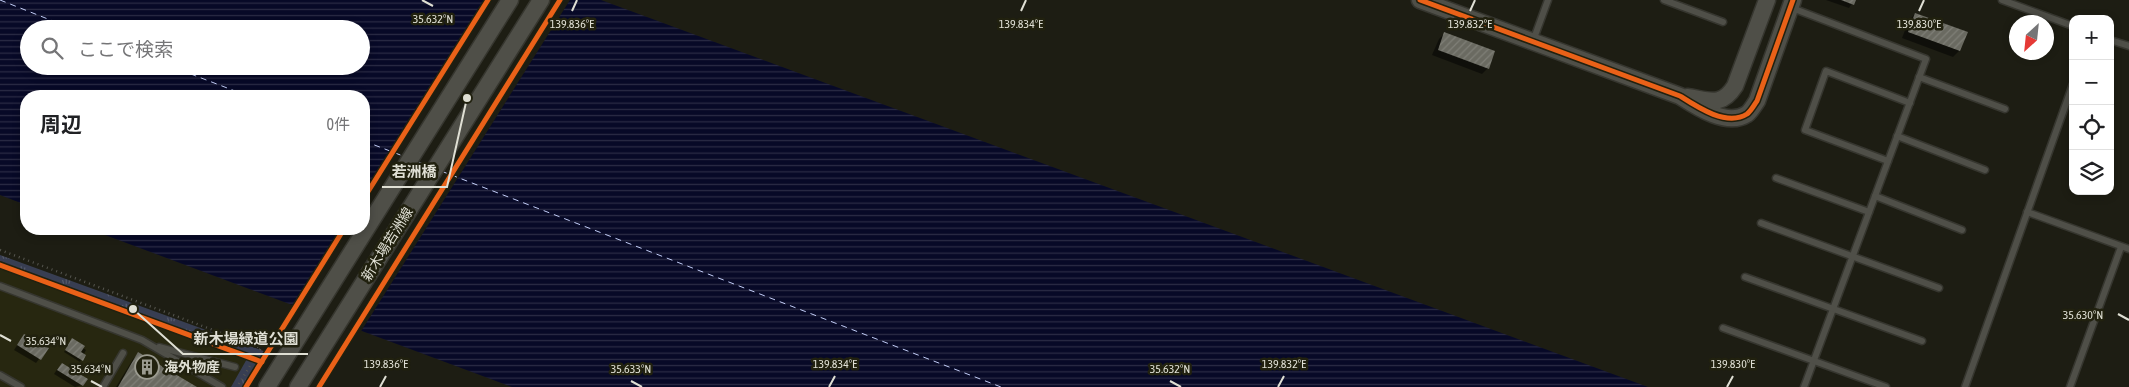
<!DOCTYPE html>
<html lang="ja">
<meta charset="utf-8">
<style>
body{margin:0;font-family:"Asap Condensed","Noto Sans JP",sans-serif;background:#f2f2f2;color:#202124}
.controls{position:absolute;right:15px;top:15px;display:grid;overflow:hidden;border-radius:10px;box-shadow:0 2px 8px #0003}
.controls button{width:45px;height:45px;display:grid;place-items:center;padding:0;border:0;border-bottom:1px solid #e0e0e0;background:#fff;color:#202124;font:25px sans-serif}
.compass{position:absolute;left:2009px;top:15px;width:45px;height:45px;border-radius:50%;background:#fff;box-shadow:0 2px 8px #0003;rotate:207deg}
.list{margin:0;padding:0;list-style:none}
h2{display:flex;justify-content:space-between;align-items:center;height:65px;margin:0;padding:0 20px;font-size:21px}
h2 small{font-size:16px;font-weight:400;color:#757577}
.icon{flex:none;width:28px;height:28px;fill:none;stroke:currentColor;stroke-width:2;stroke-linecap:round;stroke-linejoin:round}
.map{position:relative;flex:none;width:2129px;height:387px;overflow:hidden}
.search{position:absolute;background:#fff;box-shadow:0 2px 8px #0003;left:20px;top:20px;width:350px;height:55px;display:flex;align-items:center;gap:12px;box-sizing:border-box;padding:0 18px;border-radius:28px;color:#757577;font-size:19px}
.panel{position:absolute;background:#fff;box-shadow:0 2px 8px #0003;left:20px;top:90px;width:350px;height:145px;border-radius:20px}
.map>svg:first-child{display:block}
.built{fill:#272710}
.grass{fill:url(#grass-tufts)}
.water{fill:url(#water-rules);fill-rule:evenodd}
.pier{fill:#1d1d13}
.shadow{fill:#0007}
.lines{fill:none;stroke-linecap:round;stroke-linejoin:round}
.ferry{stroke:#c3cef8;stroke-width:1;stroke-dasharray:6 5;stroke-linecap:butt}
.building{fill:url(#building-hatch)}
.service-casing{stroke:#36362f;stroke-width:9}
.tertiary-casing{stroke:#36362f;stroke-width:19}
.path{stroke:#575750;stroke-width:2.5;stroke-dasharray:1 4;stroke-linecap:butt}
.service{stroke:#4f4f48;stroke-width:6}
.tertiary{stroke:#4f4f48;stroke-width:16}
.cycleway-casing{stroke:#21210f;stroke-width:8}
.cycleway{stroke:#ea6118;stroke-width:5}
.ticks{fill:none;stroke:#dfdfd4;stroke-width:2}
.labels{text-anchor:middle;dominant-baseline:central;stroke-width:5;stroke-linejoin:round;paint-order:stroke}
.street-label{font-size:14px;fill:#dfdfd4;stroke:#21210f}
.poi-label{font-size:14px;font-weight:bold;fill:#dfdfd4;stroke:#21210f;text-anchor:start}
.ticks-label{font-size:12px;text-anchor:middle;fill:#dfdfd4;stroke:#21210f;stroke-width:5;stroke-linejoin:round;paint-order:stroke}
.leader{fill:none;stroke:#dfdfd4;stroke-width:2}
.callout-dot{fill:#dfdfd4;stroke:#21210f;stroke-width:2}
.callout-label{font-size:15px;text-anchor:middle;font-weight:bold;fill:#dfdfd4;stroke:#21210f;stroke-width:5;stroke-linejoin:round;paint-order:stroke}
</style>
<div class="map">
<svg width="2129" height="387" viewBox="0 0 2129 387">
<defs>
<pattern id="grass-tufts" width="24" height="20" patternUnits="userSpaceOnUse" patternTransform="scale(1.25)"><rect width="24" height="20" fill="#383e52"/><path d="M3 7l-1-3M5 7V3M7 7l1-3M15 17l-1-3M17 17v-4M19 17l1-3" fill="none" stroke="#54596a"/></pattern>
<pattern id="water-rules" width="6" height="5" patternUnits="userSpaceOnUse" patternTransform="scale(1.25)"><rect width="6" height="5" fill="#070927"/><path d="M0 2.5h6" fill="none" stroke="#2b2c45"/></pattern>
<pattern id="building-hatch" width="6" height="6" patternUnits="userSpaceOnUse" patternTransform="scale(1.25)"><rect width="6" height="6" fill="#6a6a61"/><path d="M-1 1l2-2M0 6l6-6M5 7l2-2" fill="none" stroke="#7f7f77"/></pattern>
</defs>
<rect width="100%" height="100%" fill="#1d1d13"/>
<path class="built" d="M0 267 249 357 231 387H0Z"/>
<path class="grass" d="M0 255 266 352 245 387H231L248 357 0 267Z"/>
<path class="water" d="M0 0H601L1648 387H512L89 229H364V96H26V205L0 195ZM29 29H361V66H29Z"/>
<path class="pier" d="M487 0H570L360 333 294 308 343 229H364V196Z"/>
<g class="shadow">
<path d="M1826 0H1854L1849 8Z"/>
<path d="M1915 14 1966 33 1959 51 1953 57 1902 38 1909 20Z"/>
<path d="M1444 34 1488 68 1482 74 1432 55 1439 39Z"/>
<path d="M24 335 47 349 36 363 14 350Z"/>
<path d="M72 340 86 350 80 362 64 352Z"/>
<path d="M139 353 195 387H116L133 359Z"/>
<path d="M58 368 82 385 75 387 54 374Z"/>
</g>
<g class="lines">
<g class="ferry">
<path d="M0 0 73 29"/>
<path d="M170 66 248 96"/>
<path d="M364 141 403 156"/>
<path d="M418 162 428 166"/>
<path d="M441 171 1001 387"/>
</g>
</g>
<g class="building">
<path d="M1841 0H1856L1854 5Z"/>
<path d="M1915 13 1968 32 1960 51 1908 32Z"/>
<path d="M1444 32 1495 51 1489 69 1438 50Z"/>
<path d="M24 334 49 348 41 360 17 345Z"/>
<path d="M72 338 85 346 81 352 86 355 83 361 65 350Z"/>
<path d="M138 352 197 387H118Z"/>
<path d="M62 363 88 379 83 386 57 370Z"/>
</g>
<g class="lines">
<g class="service-casing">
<g id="service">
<path d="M1664 0 1723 22"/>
<path d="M2002 0 2073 26"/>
<path d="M1792 8 1926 59 1804 387"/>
<path d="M2110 40 2129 46"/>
<path d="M1533 41 1548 0"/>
<path d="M1919 77 2005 109"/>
<path d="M1897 136 1985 170"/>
<path d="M1888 161 1805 130 1826 71 1910 103"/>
<path d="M1776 178 1869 212"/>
<path d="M1875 196 1962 230"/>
<path d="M2027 212 2129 249"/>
<path d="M1761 223 1939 288"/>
<path d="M1745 277 1922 341"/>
<path d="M0 286 142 340 222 387"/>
<path d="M1723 328 1886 387"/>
<path d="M159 347 235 367"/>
<path d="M0 375 21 387"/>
<path d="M103 387 123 353"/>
<path d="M1965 387 2073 84"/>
<path d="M2070 387 2121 247"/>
</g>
</g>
<g class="tertiary-casing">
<g id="tertiary">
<path d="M1420 0 1680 96C1697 107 1727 127 1747 114 1751 111 1754 105 1757 101L1793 0"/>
<path d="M1687 97C1709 100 1721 108 1735 86L1767 0"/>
<path d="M267 387 510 0"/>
<path d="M298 387 541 0"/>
</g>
</g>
<g class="path">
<path d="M364 198 488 0"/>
<path d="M0 250 261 348 237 387"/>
<path d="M0 265 262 362"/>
<path d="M246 387 344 229"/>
</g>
<use href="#service" class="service"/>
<use href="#tertiary" class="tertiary"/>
<g class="cycleway-casing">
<g id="cycleway">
<path d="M1420 0 1680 96C1697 107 1727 127 1747 114 1751 111 1754 105 1757 101L1793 0"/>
<path d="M364 198 488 0"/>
<path d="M0 265 262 362"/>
<path d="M246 387 344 229"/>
<path d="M319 387 560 0"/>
</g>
</g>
<use href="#cycleway" class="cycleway"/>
</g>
<path class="ticks" d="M422 0 433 6M572 11 577 0M1021 11 1026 0M1470 11 1475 0M1919 11 1924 0M2118 314 2129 320M0 335 11 341M91 381 102 387M631 381 642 387M1170 381 1181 387M380 387 386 376M829 387 835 376M1278 387 1284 376M1727 387 1733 376"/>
<defs>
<g id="building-ring" transform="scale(1.25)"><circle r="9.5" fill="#21210f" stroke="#9b9b90" stroke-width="1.5"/><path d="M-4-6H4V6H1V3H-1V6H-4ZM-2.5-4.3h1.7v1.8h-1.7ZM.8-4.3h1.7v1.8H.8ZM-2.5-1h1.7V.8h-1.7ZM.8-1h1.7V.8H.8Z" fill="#9b9b90"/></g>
</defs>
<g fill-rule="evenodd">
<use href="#building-ring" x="147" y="367"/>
</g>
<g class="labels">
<g class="street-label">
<text transform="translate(387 244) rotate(-58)">新木場若洲線</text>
</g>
<g class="poi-label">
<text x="164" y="367">海外物産</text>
</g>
</g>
<g class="ticks-label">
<text x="433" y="23">35.632°N</text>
<text x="572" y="28">139.836°E</text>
<text x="1021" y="28">139.834°E</text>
<text x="1470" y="28">139.832°E</text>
<text x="1919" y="28">139.830°E</text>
<text x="2083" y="319">35.630°N</text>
<text x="46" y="345">35.634°N</text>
<text x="386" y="368">139.836°E</text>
<text x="835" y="368">139.834°E</text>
<text x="1284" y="368">139.832°E</text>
<text x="1733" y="368">139.830°E</text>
<text x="91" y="373">35.634°N</text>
<text x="631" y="373">35.633°N</text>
<text x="1170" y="373">35.632°N</text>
</g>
<path class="leader" d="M467 98L447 187H382M133 309L183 354H308"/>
<g class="callout-dot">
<circle cx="467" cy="98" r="5"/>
<circle cx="133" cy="309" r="5"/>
</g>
<g class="callout-label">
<text x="414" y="177">若洲橋</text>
<text x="246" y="344">新木場緑道公園</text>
</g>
</svg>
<div class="controls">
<button>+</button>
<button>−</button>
<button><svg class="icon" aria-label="locate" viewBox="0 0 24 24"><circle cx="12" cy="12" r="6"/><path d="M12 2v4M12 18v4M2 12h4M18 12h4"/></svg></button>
<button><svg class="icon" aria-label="layers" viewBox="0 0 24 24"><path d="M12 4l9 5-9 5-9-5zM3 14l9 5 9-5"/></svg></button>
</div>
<svg class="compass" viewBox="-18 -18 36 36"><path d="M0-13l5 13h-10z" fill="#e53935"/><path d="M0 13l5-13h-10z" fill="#757577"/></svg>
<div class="search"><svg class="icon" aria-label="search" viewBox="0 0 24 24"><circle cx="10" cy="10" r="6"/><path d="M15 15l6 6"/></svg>ここで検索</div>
<section class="panel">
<h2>周辺<small>0件</small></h2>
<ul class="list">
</ul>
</section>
</div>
